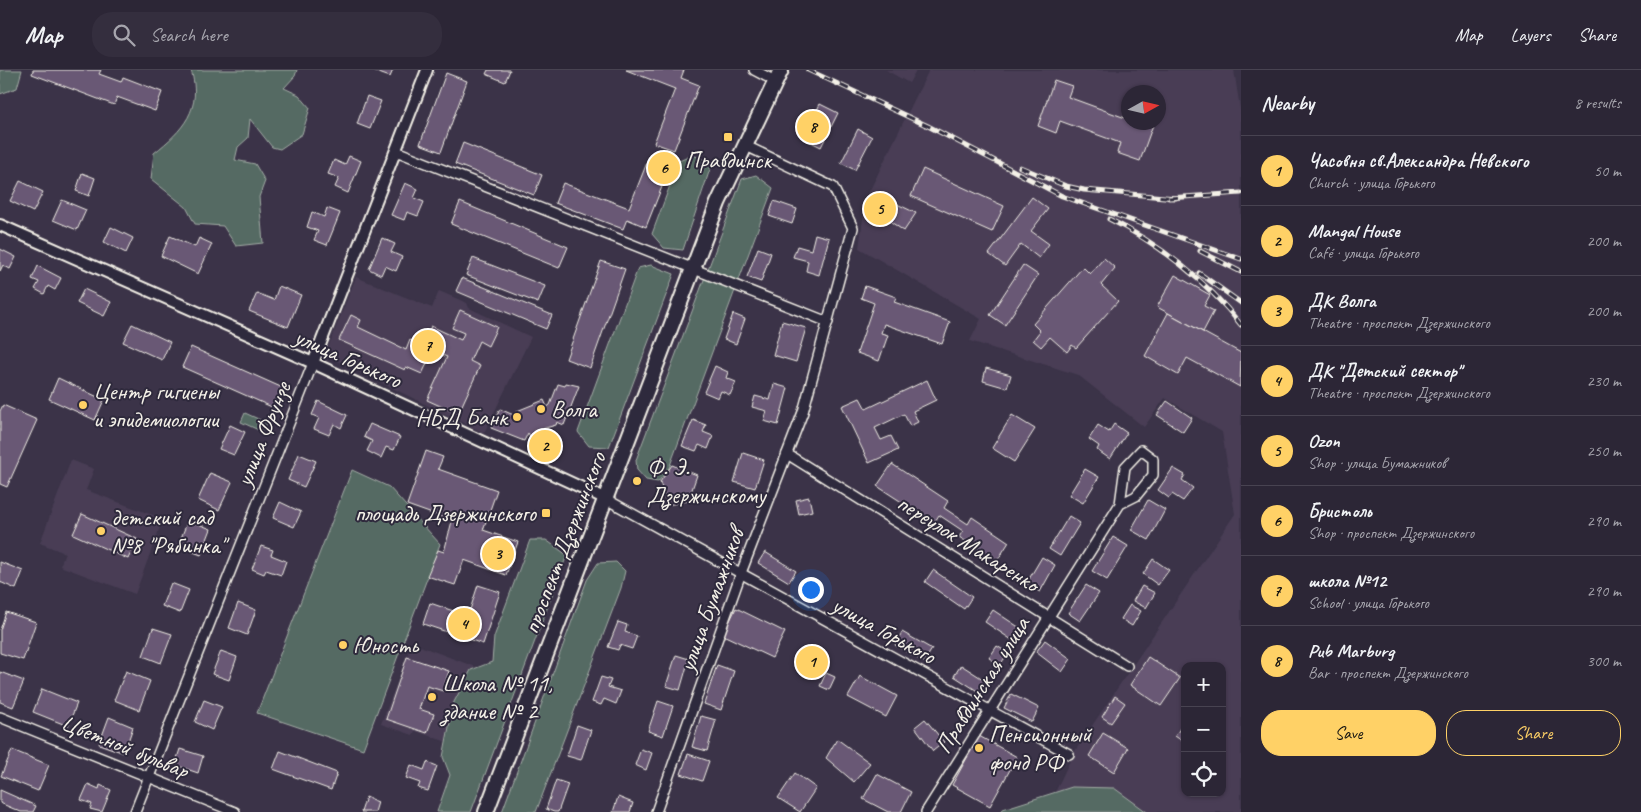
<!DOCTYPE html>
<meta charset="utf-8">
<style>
body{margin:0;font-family:Caveat,sans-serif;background:#342e3e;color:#f1f3f6}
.controls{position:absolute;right:15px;bottom:15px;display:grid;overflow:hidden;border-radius:10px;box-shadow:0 1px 4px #0004}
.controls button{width:45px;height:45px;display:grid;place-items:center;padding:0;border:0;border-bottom:1px solid #484351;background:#2c2636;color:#f1f3f6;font:25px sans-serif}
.compass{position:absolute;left:1121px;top:15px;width:45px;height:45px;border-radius:50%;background:#2c2636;box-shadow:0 1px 4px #0004;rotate:82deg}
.you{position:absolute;left:810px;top:519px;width:18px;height:18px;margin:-12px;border:4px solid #fff;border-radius:50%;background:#1a73e8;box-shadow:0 0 0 8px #1a73e833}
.badge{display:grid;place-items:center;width:32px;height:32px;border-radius:50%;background:#ffd166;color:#111;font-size:16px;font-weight:700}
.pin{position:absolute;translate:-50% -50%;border:2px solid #fff;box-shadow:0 1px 5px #0006}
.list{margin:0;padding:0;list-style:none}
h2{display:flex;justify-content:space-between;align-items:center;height:65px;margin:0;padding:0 20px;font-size:21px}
h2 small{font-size:16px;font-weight:400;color:#a6a5ad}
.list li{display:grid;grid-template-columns:32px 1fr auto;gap:15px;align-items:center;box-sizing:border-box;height:70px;padding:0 20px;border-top:1px solid #484351}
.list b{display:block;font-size:19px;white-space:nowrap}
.list p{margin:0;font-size:16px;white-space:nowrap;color:#a6a5ad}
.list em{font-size:16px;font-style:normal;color:#a6a5ad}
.actions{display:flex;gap:10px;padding:15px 20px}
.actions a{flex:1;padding:11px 0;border:1px solid #ffd166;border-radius:20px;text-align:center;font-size:18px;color:#ffd166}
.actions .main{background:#ffd166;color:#111}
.icon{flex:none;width:28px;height:28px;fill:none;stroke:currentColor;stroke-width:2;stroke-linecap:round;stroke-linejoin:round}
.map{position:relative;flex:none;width:1241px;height:742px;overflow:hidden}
header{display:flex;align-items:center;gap:30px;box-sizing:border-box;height:70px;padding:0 25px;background:#2c2636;border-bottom:1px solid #484351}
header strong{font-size:24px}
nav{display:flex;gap:28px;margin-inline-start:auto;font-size:18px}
.search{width:350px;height:45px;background:#342e3e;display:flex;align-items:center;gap:12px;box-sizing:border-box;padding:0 18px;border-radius:20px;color:#a6a5ad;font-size:19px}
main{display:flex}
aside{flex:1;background:#2c2636}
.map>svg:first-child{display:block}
.built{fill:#493e55;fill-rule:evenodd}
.green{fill:#546a64;stroke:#a4aea6}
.building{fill:#695974;stroke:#f4f1e8}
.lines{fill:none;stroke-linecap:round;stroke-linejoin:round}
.minor-casing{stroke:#f4f1e8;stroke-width:12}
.tertiary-casing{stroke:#f4f1e8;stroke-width:14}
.primary-casing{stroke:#f4f1e8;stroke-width:18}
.minor{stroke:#2f2a3d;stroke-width:9}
.tertiary{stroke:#2f2a3d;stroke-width:10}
.primary{stroke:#2f2a3d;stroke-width:14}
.rail-casing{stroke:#f4f1e8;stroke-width:5}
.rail{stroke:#2f2a3d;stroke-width:3;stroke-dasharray:9;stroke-linecap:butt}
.poi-dot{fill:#ffd166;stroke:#2f2a3d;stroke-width:2}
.labels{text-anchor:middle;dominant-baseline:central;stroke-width:4;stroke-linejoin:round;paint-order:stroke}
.poi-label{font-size:24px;fill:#f4f1e8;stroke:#2f2a3d;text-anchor:start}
.street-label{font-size:24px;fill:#f4f1e8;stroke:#2f2a3d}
</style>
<header>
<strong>Map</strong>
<div class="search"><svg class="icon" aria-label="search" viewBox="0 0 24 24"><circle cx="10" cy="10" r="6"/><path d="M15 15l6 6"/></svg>Search here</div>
<nav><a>Map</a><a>Layers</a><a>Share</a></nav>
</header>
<main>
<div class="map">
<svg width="1241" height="742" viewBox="0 0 1241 742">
<rect width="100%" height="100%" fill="#3b3348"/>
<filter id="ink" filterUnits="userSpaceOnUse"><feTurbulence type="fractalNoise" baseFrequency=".02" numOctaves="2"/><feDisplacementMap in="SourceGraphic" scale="10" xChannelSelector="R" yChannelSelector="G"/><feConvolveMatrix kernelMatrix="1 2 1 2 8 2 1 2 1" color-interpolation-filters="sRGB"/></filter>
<g filter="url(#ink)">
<g class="built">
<path d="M886 0H916L909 13Z"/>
<path d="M929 0H1234L1241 45V742H1046L1073 684 1235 444 1222 362 1165 328 1144 357 1078 305 970 271 981 249 859 178 866 128ZM1128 22H1158V52H1128ZM1185 596H1222V723H1185Z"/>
<path d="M356 207 432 238 439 221 467 233 469 238 531 267 484 363 325 285Z"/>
<path d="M71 390 94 399 86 420 163 449 135 524 60 496 65 483 40 473Z"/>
<path d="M412 573 483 600 456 675 415 661 413 665 381 654Z"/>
</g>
<g class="green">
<path d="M0 0H22L17 18 0 24Z"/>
<path d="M191 0H297L295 6 284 18 299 25 310 38 302 64 280 79 272 77 250 49 248 68 238 77 235 90 255 94 265 111 259 127 263 173 236 176 223 156 195 154 186 137 151 109 154 83C183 60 203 39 191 0Z"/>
<path d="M693 85 712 93 683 180 664 178 652 164 679 91Z"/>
<path d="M756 105 773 118 669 398 658 412 646 410 637 400 636 390 742 109Z"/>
<path d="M651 195 674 204 609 377 589 376 578 362 638 198Z"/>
<path d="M245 343 267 353 263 362 241 352Z"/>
<path d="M352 400 389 417 440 474 363 679 257 643Z"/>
<path d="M530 470H546L567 485 471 742H437L450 705 443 687 454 632 471 600 492 592 494 567Z"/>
<path d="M616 492 625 501 621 518 536 742H502L587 510 598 493Z"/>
<path d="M1072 717 1114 718 1147 742H1001L1003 739Z"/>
</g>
<g class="building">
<path d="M33 0H101L99 4 121 12 123 7 162 22 155 41 117 27 114 35 32 4Z"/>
<path d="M376 0H393L390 7 376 2Z"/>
<path d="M488 0H510L505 12 486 4Z"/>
<path d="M626 0H684L681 8 699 15 674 80 654 73 675 19Z"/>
<path d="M446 3 467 11 441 82 420 74Z"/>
<path d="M1054 10 1072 16 1068 27 1128 49V52H1154L1140 91 1117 83 1120 73 1060 51 1056 63 1038 56Z"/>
<path d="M367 26 381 31 370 59 357 54Z"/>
<path d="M820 34 838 43 821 77 803 68Z"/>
<path d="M858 59 872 67 855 100 841 93Z"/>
<path d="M463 73 542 105 534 125 455 94Z"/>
<path d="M650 85 671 94 646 157 627 149 623 159 555 133 563 113 629 138Z"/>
<path d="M349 86 361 91 348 123 335 117 339 108 328 104 334 90 345 95Z"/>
<path d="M923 99 1004 136 992 162 911 126Z"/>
<path d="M82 103 95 108 89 126 76 121Z"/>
<path d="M20 111 43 122 33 142 10 131Z"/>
<path d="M405 113 418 119 414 128 424 132 418 146 407 142 404 150 391 145Z"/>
<path d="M882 127 916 143 904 161 875 141Z"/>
<path d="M1032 127 1048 139 1031 161 1049 174 1039 188 1021 174 1005 196 989 184Z"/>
<path d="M62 130 86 140 77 160 53 150Z"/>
<path d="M774 131 797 139 792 154 769 146Z"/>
<path d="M460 132 568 177 559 198 451 154Z"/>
<path d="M327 138 340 143 327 175 314 170 318 161 307 157 312 142 324 147Z"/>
<path d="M111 157 133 168 126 183 104 172Z"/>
<path d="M815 164 829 168 819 205 806 201 808 191 793 187 797 176 811 180Z"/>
<path d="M170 166 195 177 199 168 212 174 198 204 161 186Z"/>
<path d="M382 168 395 174 391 182 402 187 396 201 385 196 381 205 369 199Z"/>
<path d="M758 178 771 183 761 212 747 207Z"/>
<path d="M0 179 16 187 10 199 3 195 0 201Z"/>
<path d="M473 188 545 216 538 233 466 205Z"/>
<path d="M1104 188 1115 198 1101 215 1118 231 1076 278 1072 275 1067 282 1050 267 1041 277 1033 270 1040 261 1033 254 1083 197 1090 204Z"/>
<path d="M601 191 625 199 590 298 566 289Z"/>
<path d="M1023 195 1038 205 1005 255 990 245Z"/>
<path d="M38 196 61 208 55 220 48 216 44 224 35 219 39 212 32 209Z"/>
<path d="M1175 205 1210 225 1204 236 1214 241 1203 262 1157 237Z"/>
<path d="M462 208 552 245 546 259 456 221Z"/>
<path d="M279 216 301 225 288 257 249 241 257 223 274 230Z"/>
<path d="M865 216 896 227 894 232 950 252 942 274 884 254 881 263 888 265 879 291 857 283 874 233 861 228Z"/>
<path d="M84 219 111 232 104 246 77 233Z"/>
<path d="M460 240 497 257 488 276 479 271 470 291 480 296 458 344 427 330 447 287 433 281 422 304 406 297 405 300 339 270 351 245 361 250 358 257 406 280 410 270 422 276 431 256 461 270 464 263 452 258Z"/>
<path d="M1168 243 1241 283 1240 317 1187 288 1178 305 1145 286Z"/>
<path d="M733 244 745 249 736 274 724 269Z"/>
<path d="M782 251 806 258 796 292 773 285Z"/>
<path d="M132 254 170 272 162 290 123 272Z"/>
<path d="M191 277 283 318 274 338 182 297Z"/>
<path d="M715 296 728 302 726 308 736 312 730 325 721 321 718 328 704 322Z"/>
<path d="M986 298 1011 305 1007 318 983 311Z"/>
<path d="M58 308 104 330 95 350 49 329Z"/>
<path d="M927 310 936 330 913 341 918 352 910 356 904 344 875 358 881 370 891 366 898 380 869 393 842 336 860 328 866 339Z"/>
<path d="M566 313 579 316 564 355 557 352 556 355 535 361 536 364 530 366 528 363 524 371 491 358 500 339 520 348 517 341 544 330 547 337 550 335 558 314 565 316Z"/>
<path d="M774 314 788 318 778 355 764 351 767 341 752 337 755 326 770 330Z"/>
<path d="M318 331 347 345 341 358 334 354 329 365 314 359 319 348 312 345Z"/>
<path d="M1167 331 1192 348 1183 362 1157 345Z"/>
<path d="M3 335 37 350 7 417 0 414V341Z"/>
<path d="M1012 345 1035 359 1014 392 992 378Z"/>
<path d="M693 350 706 355 703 362 713 366 708 379 699 375 696 381 682 376Z"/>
<path d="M370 354 400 367 394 380 386 377 381 388 367 381 372 371 364 367Z"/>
<path d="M1114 354 1127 363 1110 389 1097 380 1099 376 1089 369 1098 355 1109 362Z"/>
<path d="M230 355 245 362 234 385 219 379Z"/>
<path d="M426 381 443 387 438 399 497 420 483 460 518 472 506 505 464 490 455 515 427 506 438 480 444 482 452 451 407 435Z"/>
<path d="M743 383 764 390 755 418 734 412Z"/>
<path d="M299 384 316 391 304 417 288 410Z"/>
<path d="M892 394 948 431 944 438 968 454 972 447 1009 472 997 491 959 467 963 461 939 445 934 453 877 416Z"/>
<path d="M672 395 697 405 688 431 667 435 660 412Z"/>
<path d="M1173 398 1185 405 1182 410 1193 418 1183 431 1172 424 1169 428 1158 420Z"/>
<path d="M1085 399 1099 407 1083 433 1069 425Z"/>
<path d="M210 403 232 412 219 440 198 430Z"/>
<path d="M809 427 812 441 799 444 796 430Z"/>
<path d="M1148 430 1165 440 1149 470 1131 460Z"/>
<path d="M280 432 301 442 294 457 273 448Z"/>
<path d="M82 444 137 469 128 489 73 464Z"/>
<path d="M1069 446 1080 453 1060 486 1049 479Z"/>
<path d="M188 450 211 459 201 485 178 476Z"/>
<path d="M1113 467 1128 476 1107 510 1092 501Z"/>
<path d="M261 476 273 480 271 485 286 491 281 505 266 500 264 504 252 499Z"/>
<path d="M765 482 796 501 789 512 758 493Z"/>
<path d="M1042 487 1055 495 1040 522 1026 514Z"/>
<path d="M1153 489 1169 500 1158 515 1143 504Z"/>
<path d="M0 492 23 501 16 519 0 512Z"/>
<path d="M933 500 972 527 964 539 925 512Z"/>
<path d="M171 513 189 520 180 543 162 536Z"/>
<path d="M478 515 500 522 483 574 423 554 430 533 468 546Z"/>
<path d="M1086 515 1099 523 1080 551 1068 543Z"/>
<path d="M1142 516 1155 523 1146 538 1133 531Z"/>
<path d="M238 533 256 540 247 565 229 558Z"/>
<path d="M1130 535 1141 541 1132 556 1121 549Z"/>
<path d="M736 538 785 562 772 588 723 565Z"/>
<path d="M993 540 1020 558 1012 570 985 552Z"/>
<path d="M6 542 36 552 23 590 0 583V560Z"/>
<path d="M618 552 627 555 625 562 637 566 632 579 620 575 618 580 608 577Z"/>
<path d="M153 558 172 564 161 593 143 586Z"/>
<path d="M902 562 932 579 924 592 895 575Z"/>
<path d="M1045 570 1071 589 1062 602 1036 582Z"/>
<path d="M997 576 1008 583 1000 595 989 588Z"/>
<path d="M221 581 237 587 229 610 212 604Z"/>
<path d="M808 583 820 590 814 601 802 594Z"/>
<path d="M676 585 689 589 680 620 666 616Z"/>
<path d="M407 587 449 601 443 621 427 616 419 639 434 644 427 663 386 649Z"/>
<path d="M1148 587 1180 608 1161 636 1130 615Z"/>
<path d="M717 595 734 601 721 640 704 634Z"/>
<path d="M961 595 986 611 979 622 954 606Z"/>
<path d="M126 601 150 611 139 640 114 630Z"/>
<path d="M0 602 24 611 13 637 0 632Z"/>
<path d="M826 603 835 607 829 620 820 616Z"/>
<path d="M860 606 897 626 886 647 848 627Z"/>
<path d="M601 607 611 610 608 617 621 621 616 634 604 629 601 635 592 632Z"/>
<path d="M42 619 77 633 68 656 33 642Z"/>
<path d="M1011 624 1039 638 1032 652 1004 638Z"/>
<path d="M1115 626 1125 633 1111 653 1102 647Z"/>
<path d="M204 630 222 637 212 660 195 652Z"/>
<path d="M658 631 673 636 663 666 648 661Z"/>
<path d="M701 646 716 650 707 681 692 677Z"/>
<path d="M109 647 133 657 124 683 99 674Z"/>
<path d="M925 649 944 672 933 681 915 657Z"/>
<path d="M1185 651V673L1175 666Z"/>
<path d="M577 655 591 660 581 690 567 686Z"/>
<path d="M1103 663 1128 678 1114 702 1089 686Z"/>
<path d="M979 666 1017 687 990 736 952 715Z"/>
<path d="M837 669 870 693 854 712 826 688Z"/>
<path d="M180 679 203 686 198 703 175 695Z"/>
<path d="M641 679 652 683 646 700 635 695Z"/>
<path d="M12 680 49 695 38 721 1 706Z"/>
<path d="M280 681 337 703 331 720 273 699Z"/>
<path d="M688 684 709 691 702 711 681 704Z"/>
<path d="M427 692 437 696 428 721 418 718 420 713 406 708 411 695 424 700Z"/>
<path d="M795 703 816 718 800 742 778 728Z"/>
<path d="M877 704 911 722 901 742H888L863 729Z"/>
<path d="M556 710 568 714 558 742H554L546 739Z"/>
<path d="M88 714 99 719 100 715 111 720 102 742 90 739 92 734 81 730Z"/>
<path d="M0 720 36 736 33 742H21L0 733Z"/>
<path d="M366 727 378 732 375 742H361Z"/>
<path d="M618 727 633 733 630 742H613Z"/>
</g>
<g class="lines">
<g class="minor-casing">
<g id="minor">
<path d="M754 0 775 11"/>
<path d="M396 81 828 252"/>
<path d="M787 384 1127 596"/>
<path d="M604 428 1069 684"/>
<path d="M0 647 235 742"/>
<path d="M135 742 313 293"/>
<path d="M656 742 741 503 803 342 853 158 833 117 744 75"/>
<path d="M926 742 1120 434 1125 397 1141 380 1153 389V405L1136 426 1120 434"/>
</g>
</g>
<g class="tertiary-casing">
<g id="tertiary">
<path d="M0 155 313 293 604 428"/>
<path d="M313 293 427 0"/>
</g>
</g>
<g class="primary-casing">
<path id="primary" d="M486 742 718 133 781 0"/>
</g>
<use href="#minor" class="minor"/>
<use href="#tertiary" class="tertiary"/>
<use href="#primary" class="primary"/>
<g class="rail-casing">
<g id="rail">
<path d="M808 0 928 56 1062 126 1241 189"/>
<path d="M1020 97 1066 116 1084 120 1176 128"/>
<path d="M1169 128 1241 123"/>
<path d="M1109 149C1158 173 1207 211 1241 255"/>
<path d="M1200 181 1241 202"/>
<path d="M1199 203 1241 233"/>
</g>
</g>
<use href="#rail" class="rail"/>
</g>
</g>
<g class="poi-dot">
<rect x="723" y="62" width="10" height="10" rx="2.5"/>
<circle cx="83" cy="335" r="5"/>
<circle cx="541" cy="339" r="5"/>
<circle cx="517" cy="347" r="5"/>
<circle cx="637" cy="411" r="5"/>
<rect x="541" y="438" width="10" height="10" rx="2.5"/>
<circle cx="101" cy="461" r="5"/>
<circle cx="343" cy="575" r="5"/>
<circle cx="432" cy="627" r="5"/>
<circle cx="979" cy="678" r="5"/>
</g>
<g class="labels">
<g class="poi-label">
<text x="728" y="90" text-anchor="middle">Правдинск</text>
<text x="93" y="321">Центр гигиены<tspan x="93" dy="28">и эпидемиологии</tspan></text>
<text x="551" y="339">Волга</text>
<text x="507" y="347" text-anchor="end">НБД Банк</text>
<text x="647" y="397">Ф. Э.<tspan x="647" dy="28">Дзержинскому</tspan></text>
<text x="536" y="443" text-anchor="end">площадь Дзержинского</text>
<text x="111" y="447">детский сад<tspan x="111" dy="28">№8 "Рябинка"</tspan></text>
<text x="353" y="575">Юность</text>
<text x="442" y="613">Школа № 11,<tspan x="442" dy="28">здание № 2</tspan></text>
<text x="989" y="664">Пенсионный<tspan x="989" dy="28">фонд РФ</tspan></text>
</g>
<g class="street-label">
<text transform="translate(348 288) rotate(24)">улица Горького</text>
<text transform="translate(263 364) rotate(-68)">улица Фрунзе</text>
<text transform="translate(564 473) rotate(-69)">проспект Дзержинского</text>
<text transform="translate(968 473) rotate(32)">переулок Макаренко</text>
<text transform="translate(711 530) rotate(-70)">улица Бумажников</text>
<text transform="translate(884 560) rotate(29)">улица Горького</text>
<text transform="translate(982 615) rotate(-58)">Правдинская улица</text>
<text transform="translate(125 676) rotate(22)">Цветной бульвар</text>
</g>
</g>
</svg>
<div class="controls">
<button>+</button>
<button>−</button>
<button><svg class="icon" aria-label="locate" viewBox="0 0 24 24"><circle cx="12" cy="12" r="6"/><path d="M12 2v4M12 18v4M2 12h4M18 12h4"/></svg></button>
</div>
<svg class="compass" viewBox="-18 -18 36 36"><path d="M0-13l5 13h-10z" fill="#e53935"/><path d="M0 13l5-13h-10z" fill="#a6a5ad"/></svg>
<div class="you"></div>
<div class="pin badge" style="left:812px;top:592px">1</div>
<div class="pin badge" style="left:545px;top:376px">2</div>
<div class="pin badge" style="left:498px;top:484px">3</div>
<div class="pin badge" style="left:464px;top:554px">4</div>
<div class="pin badge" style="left:880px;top:139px">5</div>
<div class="pin badge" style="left:664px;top:98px">6</div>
<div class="pin badge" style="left:428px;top:276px">7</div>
<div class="pin badge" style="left:813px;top:57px">8</div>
</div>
<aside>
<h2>Nearby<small>8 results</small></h2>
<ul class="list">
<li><span class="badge">1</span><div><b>Часовня св.Александра Невского</b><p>Church · улица Горького</p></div><em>50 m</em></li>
<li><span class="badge">2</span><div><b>Mangal House</b><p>Café · улица Горького</p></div><em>200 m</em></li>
<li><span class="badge">3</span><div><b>ДК Волга</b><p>Theatre · проспект Дзержинского</p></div><em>200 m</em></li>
<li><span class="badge">4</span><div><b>ДК &quot;Детский сектор&quot;</b><p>Theatre · проспект Дзержинского</p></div><em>230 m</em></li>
<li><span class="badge">5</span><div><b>Ozon</b><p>Shop · улица Бумажников</p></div><em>250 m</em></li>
<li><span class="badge">6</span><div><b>Бристоль</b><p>Shop · проспект Дзержинского</p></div><em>290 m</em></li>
<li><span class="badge">7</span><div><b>школа №12</b><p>School · улица Горького</p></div><em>290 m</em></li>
<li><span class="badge">8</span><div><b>Pub Marburg</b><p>Bar · проспект Дзержинского</p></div><em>300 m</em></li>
</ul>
<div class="actions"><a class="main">Save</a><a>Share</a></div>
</aside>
</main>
